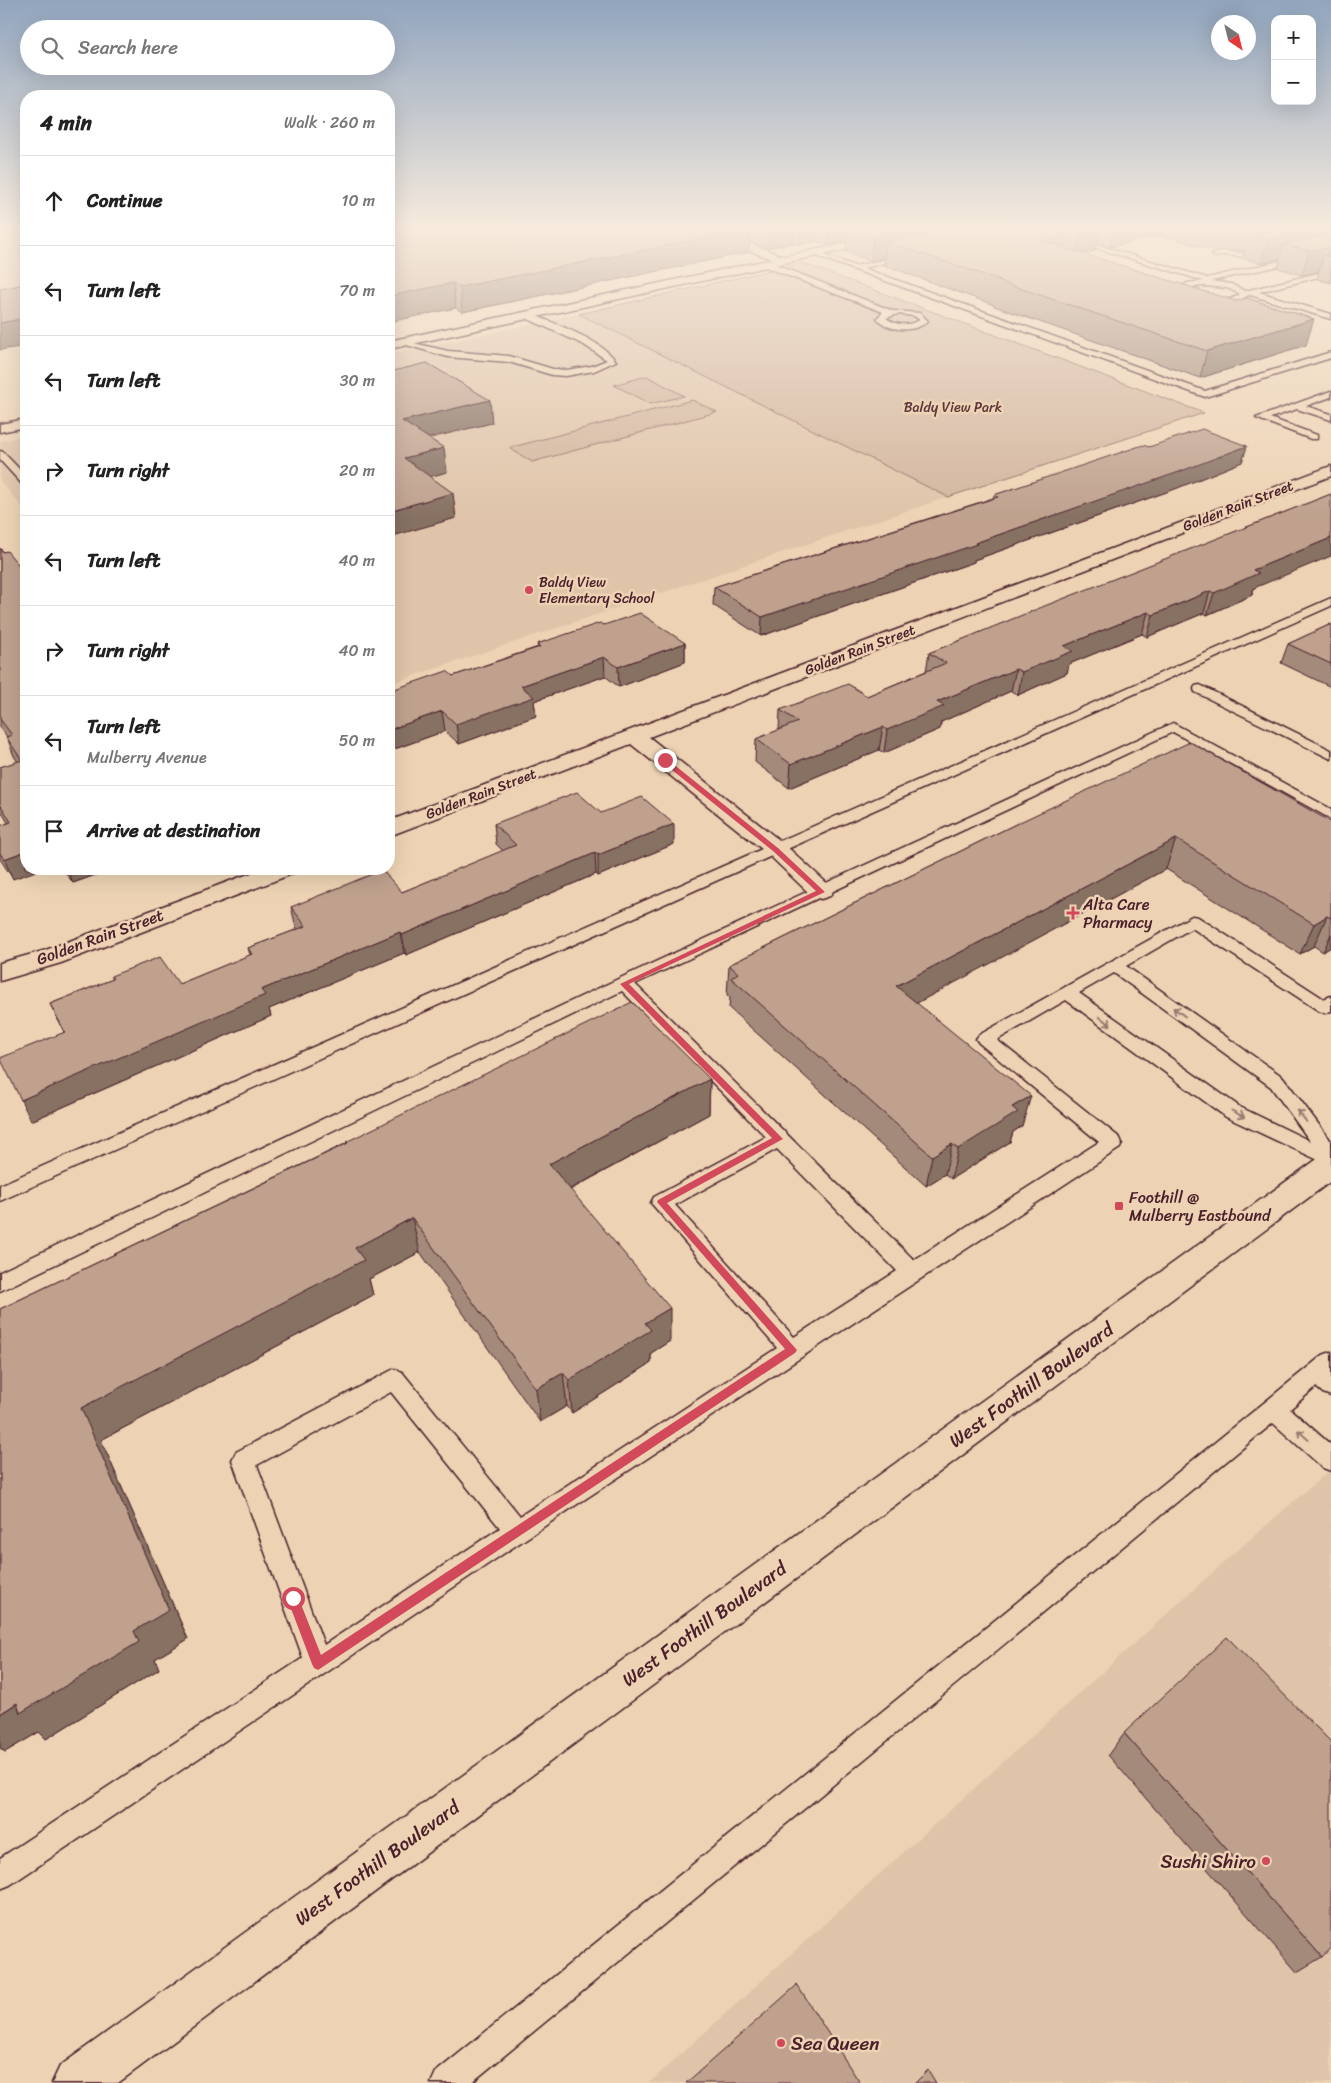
<!DOCTYPE html>
<meta charset="utf-8">
<style>
body{margin:0;font-family:Sriracha,sans-serif;background:#f6f6f6;color:#222}
.controls{position:absolute;right:15px;top:15px;display:grid;overflow:hidden;border-radius:10px;box-shadow:0 5px 20px #0002}
.controls button{width:45px;height:45px;display:grid;place-items:center;padding:0;border:0;border-bottom:1px solid #e0e0e0;background:#fff;color:#222;font:25px sans-serif}
.compass{position:absolute;left:1211px;top:15px;width:45px;height:45px;border-radius:50%;background:#fff;box-shadow:0 5px 20px #0002;rotate:145deg}
.stop{position:absolute;width:15px;height:15px;margin:-11px;border:4px solid #d1495b;border-radius:50%;background:#fff}
.stop.end{background:#d1495b;border-color:#fff;box-shadow:0 1px 5px #0008}
.list{margin:0;padding:0;list-style:none}
h2{display:flex;justify-content:space-between;align-items:center;height:65px;margin:0;padding:0 20px;font-size:21px}
h2 small{font-size:16px;font-weight:400;color:#767676}
.list li{display:grid;grid-template-columns:32px 1fr auto;gap:15px;align-items:center;box-sizing:border-box;height:90px;padding:0 20px;border-top:1px solid #e0e0e0}
.list b{display:block;font-size:19px;white-space:nowrap}
.list p{margin:0;font-size:16px;white-space:nowrap;color:#767676}
.list em{font-size:16px;font-style:normal;color:#767676}
.icon{flex:none;width:28px;height:28px;fill:none;stroke:currentColor;stroke-width:2;stroke-linecap:round;stroke-linejoin:round}
.map{position:relative;flex:none;width:1331px;height:2083px;overflow:hidden}
.search{position:absolute;background:#fff;box-shadow:0 5px 20px #0002;left:20px;top:20px;width:375px;height:55px;display:flex;align-items:center;gap:12px;box-sizing:border-box;padding:0 18px;border-radius:28px;color:#767676;font-size:19px}
.panel{position:absolute;background:#fff;box-shadow:0 5px 20px #0002;left:20px;top:90px;width:375px;height:785px;border-radius:20px}
.map>svg:first-child{display:block}
.built{fill:#dfc4a9}
.green{fill:#d2b59e;stroke:#8e6a64}
.lines{fill:none;stroke-linecap:round;stroke-linejoin:round}
.service-casing{stroke:#4a1f2b;stroke-width:3}
.minor-casing{stroke:#4a1f2b;stroke-width:3}
.tertiary-casing{stroke:#4a1f2b;stroke-width:3}
.primary-casing{stroke:#4a1f2b;stroke-width:3}
.service{fill:#edd3b4;fill-rule:evenodd}
.minor{fill:#edd3b4;fill-rule:evenodd}
.tertiary{fill:#edd3b4;fill-rule:evenodd}
.primary{fill:#edd3b4;fill-rule:evenodd}
.wall{fill:#a48a7a;stroke:#4a1f2b}
.shaded-wall{fill:#867163;stroke:#4a1f2b}
.building{fill:#bfa18e;stroke:#4a1f2b}
.oneway{stroke:#9c7970}
.route{fill:#d1495b}
.poi-dot{fill:#d1495b;stroke:#edd3b4;stroke-width:2}
.labels{text-anchor:middle;dominant-baseline:central;stroke-width:5;stroke-linejoin:round;paint-order:stroke}
.far-park-label{font-size:14px;fill:#5e363c;stroke:#edd3b4}
.far-street-label{font-size:14px;fill:#4a1f2b;stroke:#edd3b4}
.far-poi-label{font-size:14px;fill:#4a1f2b;stroke:#edd3b4;text-anchor:start}
.poi-label{font-size:16px;fill:#4a1f2b;stroke:#edd3b4;text-anchor:start}
.street-label{font-size:16px;fill:#4a1f2b;stroke:#edd3b4}
.near-street-label{font-size:19px;fill:#4a1f2b;stroke:#edd3b4}
.near-poi-label{font-size:19px;fill:#4a1f2b;stroke:#edd3b4;text-anchor:end}
</style>
<div class="map">
<svg width="1331" height="2083" viewBox="0 0 1331 2083">
<rect width="100%" height="100%" fill="#edd3b4"/>
<filter id="ink" filterUnits="userSpaceOnUse"><feTurbulence type="fractalNoise" baseFrequency=".02" numOctaves="2"/><feDisplacementMap in="SourceGraphic" scale="10" xChannelSelector="R" yChannelSelector="G"/><feConvolveMatrix kernelMatrix="1 2 1 2 8 2 1 2 1" color-interpolation-filters="sRGB"/></filter>
<g filter="url(#ink)">
<g class="built">
<path d="M579 314 948 497 389 684V355Z"/>
<path d="M26 435V511L0 481V441Z"/>
<path d="M1331 1469V2083H649L1224 1562Z"/>
</g>
<g class="green">
<path d="M802 263 1204 413 948 497 579 314Z"/>
<path d="M647 376 684 396 650 404 614 385Z"/>
<path d="M692 400 717 412 532 462 509 448Z"/>
</g>
<g class="lines">
<g class="service-casing">
<g id="service">
<path d="M1075 238 1207 278 1310 254 1315 251 1331 249V253L1319 254 1315 258 1211 281 1231 284 1245 291 1331 270V274L1259 292 1331 314V319L1250 295C1245 296 1242 300 1236 302 1219 307 1197 302 1181 294L1179 289 1187 283 1204 281 1073 241 1072 240ZM1204 286 1227 288 1240 294C1227 305 1199 299 1187 290L1192 287Z"/>
<path d="M1265 249 1269 251 1267 252 1244 257 1223 255 1216 257 1212 255 1222 251 1244 253Z"/>
<path d="M813 251 855 266 910 254V258L863 268 1205 391 1331 352V358L1205 397 811 254V252Z"/>
<path d="M763 262H769L893 311 920 313 928 321C915 333 888 332 877 318L883 312 763 266ZM898 314 914 316 920 320C909 326 896 326 886 318Z"/>
<path d="M524 313H530C556 325 599 338 616 361L594 371 566 376 552 375 509 362 448 357 396 342 400 340 448 351 509 356 553 369 566 370 592 366 607 360 584 345 524 317Z"/>
<path d="M1331 391V397L1306 406 1331 414V420L1297 409 1270 418 1317 435V439H1311L1256 418Z"/>
<path d="M0 451 3 452 26 476V485L22 484 0 460Z"/>
<path d="M1331 598V606L0 1201V1185Z"/>
<path d="M1200 685 1331 750V759L1195 692 1194 689 1195 686Z"/>
<path d="M1173 723 1331 809V819L1173 732 635 984 914 1260 1099 1142 979 1043 976 1039 979 1035 1192 916 1198 917 1324 999 1331 996V1011L1325 1013 1319 1011 1192 928 1126 966 1283 1077 1331 1141V1166L1226 1117 1066 1000 997 1040 1120 1138 1122 1143 1120 1148 576 1505 10 1885 0 1889V1858L303 1658 232 1460 236 1452 394 1369 402 1372 520 1516 777 1348 651 1203 654 1197 766 1137 622 991 0 1291V1272L618 979ZM1114 973 1271 1087 1310 1141 1240 1107 1079 993ZM777 1149 897 1271 794 1337 675 1205ZM391 1392 500 1528 324 1645 257 1465Z"/>
<path d="M1331 1352V1396L1323 1393 1316 1387 1290 1409 1331 1445V1471L1323 1468 1273 1423 471 2083H431L436 2072 1323 1355Z"/>
</g>
</g>
<g class="minor-casing">
<g id="minor">
<path d="M685 225H700L788 258 790 260 788 262H780L686 227Z"/>
<path d="M1331 466V476L649 737 784 844 830 886 833 891 830 896 821 899 812 896 768 854 631 744 389 836V821Z"/>
<path d="M262 869H296L292 874 61 963 0 981V963L43 951Z"/>
</g>
</g>
<g class="tertiary-casing">
<g id="tertiary">
<path d="M931 225H951L946 228 389 349V341Z"/>
<path d="M26 419V427L0 432V424Z"/>
</g>
</g>
<g class="primary-casing">
<path id="primary" d="M1331 1153V1181L118 2083H52L60 2066 1320 1157Z"/>
</g>
<use href="#service" class="service"/>
<use href="#minor" class="minor"/>
<use href="#tertiary" class="tertiary"/>
<use href="#primary" class="primary"/>
</g>
<g class="wall">
<path d="M389 225H1331V283L1317 279 1319 271 1302 275 1278 268 1280 259 1261 263 1242 258 1245 250 1216 251 1161 235 1110 247 1097 243 1095 251 1083 254 1306 345 1200 378 994 306V305L884 265 885 258 871 261 846 252 847 241 828 245 816 241 799 245 794 243 768 248 749 241V252L462 312 456 308Z"/>
<path d="M1247 446 1242 462 1175 489 974 560V562L761 636 713 605 714 587 993 498 994 495 1149 447Z"/>
<path d="M1331 494 1254 588 1252 595 1207 615 1204 613 1147 637 1142 634 1069 664 1067 673 1018 695 1011 691 941 722 940 729 884 753 879 750 789 788 755 762 756 739 779 730 780 710 867 696 926 671 929 653Z"/>
<path d="M0 548 26 574V869L13 879 0 859V826L8 823 0 809V767L18 762 14 756 7 737 0 727Z"/>
<path d="M1331 624V687L1281 663 1288 644Z"/>
<path d="M604 625 685 643V662L619 687 605 676 534 701 536 716 459 744 445 731 389 751V691L453 676 538 647 537 644Z"/>
<path d="M601 813 674 844 598 876 596 874 406 955 404 953 269 1009 271 1016 31 1121 64 1032 50 1004 113 979 111 976 179 984 250 955 248 948 298 929 296 927 291 907 402 892 503 851 496 844 494 824Z"/>
<path d="M1020 822H1331V947L1323 952 1314 946 1300 954 1166 869 916 1003 1022 1126 1013 1132 1010 1142 951 1179 945 1174 926 1186 729 1008 730 997 727 995 729 965Z"/>
<path d="M63 869H112L73 883Z"/>
<path d="M710 1079 709 1114 570 1190 670 1341 651 1353V1363L572 1413 567 1406 540 1422 420 1252 369 1279 373 1295 101 1440 188 1639 155 1659 159 1669 46 1739 39 1732 5 1752 0 1748V1309L347 1143 346 1142Z"/>
<path d="M1124 1733 1322 1957 1297 1972 1108 1755Z"/>
</g>
<g class="shaded-wall">
<path d="M769 225H795L794 243 768 248Z"/>
<path d="M800 225H817L816 241 799 245Z"/>
<path d="M829 225H866L848 228 847 241 828 245Z"/>
<path d="M932 225H1011L886 242 885 258 871 261 873 237Z"/>
<path d="M1115 225H1163L1161 235 1110 247Z"/>
<path d="M1269 225H1289L1286 236 1322 226 1331 225V257L1324 255 1319 271 1302 275 1309 251 1284 244 1280 259 1261 263 1268 240 1257 237 1260 227Z"/>
<path d="M1100 228 1095 251 1076 255 1081 232Z"/>
<path d="M749 229V252L462 312 460 287Z"/>
<path d="M1067 235 1062 259 1042 241Z"/>
<path d="M453 283 456 308 389 322V296Z"/>
<path d="M26 318V346L0 350V323Z"/>
<path d="M1314 319 1306 345 1200 378 1207 351Z"/>
<path d="M490 400 492 423 405 444 402 421Z"/>
<path d="M1247 446 1242 462 1175 489 974 560V562L761 636 762 617 975 543Z"/>
<path d="M444 448 447 472 408 483 404 458Z"/>
<path d="M453 493 456 518 389 537V511Z"/>
<path d="M1331 538V556L1254 588 1252 595 1207 615 1214 593 1253 570Z"/>
<path d="M1210 591 1204 613 1147 637 1153 615Z"/>
<path d="M1148 612 1142 634 1069 664 1067 673 1018 695 1022 672 1064 646Z"/>
<path d="M685 643V662L619 687 618 667Z"/>
<path d="M604 657 605 676 534 701 536 716 459 744 456 724 521 686Z"/>
<path d="M1016 669 1011 691 941 722 940 729 884 753 887 730 937 702Z"/>
<path d="M442 711 445 731 389 751V730Z"/>
<path d="M883 727 879 750 789 788 791 764Z"/>
<path d="M674 824V844L598 876V855Z"/>
<path d="M1176 839 1166 869 891 1017 896 986Z"/>
<path d="M26 851V869H42L13 879 4 859Z"/>
<path d="M595 853 596 874 406 955 402 935Z"/>
<path d="M67 869H112L73 883Z"/>
<path d="M1327 916 1314 946 1300 954 1314 924Z"/>
<path d="M400 932 404 953 269 1009 271 1016 31 1121 21 1100 261 990Z"/>
<path d="M1331 934V947L1323 952Z"/>
<path d="M710 1079 709 1114 552 1199 549 1164Z"/>
<path d="M1031 1096 1022 1126 1013 1132 1010 1142 951 1179 958 1149 1012 1107Z"/>
<path d="M952 1144 945 1174 926 1186 932 1156Z"/>
<path d="M412 1218 420 1252 369 1279 373 1295 101 1440 188 1639 155 1659 159 1669 46 1739 39 1732 5 1752 0 1748V1714L134 1631 81 1408 355 1248Z"/>
<path d="M670 1308V1341L651 1353V1363L572 1413 569 1380 645 1323Z"/>
<path d="M563 1373 567 1406 540 1422 536 1389Z"/>
</g>
<g class="building">
<path d="M389 225H487L493 228H498L503 225H738L749 229 460 287 453 283 389 296Z"/>
<path d="M865 225H932L873 237 848 228Z"/>
<path d="M964 225H1032L1067 235 1042 241 1236 301 1247 298 1314 319 1207 351 998 281 1000 280 886 242Z"/>
<path d="M1056 225H1089L1100 228 1081 232Z"/>
<path d="M1213 225H1269L1260 227H1222Z"/>
<path d="M1294 225H1331L1322 226 1316 229 1268 240 1249 235 1261 234Z"/>
<path d="M1327 232H1331V247L1309 251 1284 244 1323 236Z"/>
<path d="M1331 254V257L1324 255Z"/>
<path d="M26 284V318L0 323V289Z"/>
<path d="M427 363 490 400 402 421 444 448 404 458 453 493 389 511V372Z"/>
<path d="M1202 429 1247 446 1179 472 975 543 977 544 762 617 714 587 998 497 994 495 1143 445 1149 447Z"/>
<path d="M1331 494V538L1253 570 1259 573 1214 593 1210 591 1153 615 1148 612 1064 646 1073 651 1022 672 1016 669 937 702 944 706 887 730 883 727 791 764 756 739 798 722 780 710 848 684 867 696 946 663 929 653 1042 607Z"/>
<path d="M0 548 3 552 7 551 26 574V851L4 859 0 853V826L11 822 0 804V767L22 760 6 737 12 735 0 719Z"/>
<path d="M640 613 685 643 618 667 604 657 521 686 534 697 456 724 442 711 389 730V691L447 671 453 676 540 647 537 644 600 623 604 625Z"/>
<path d="M1331 624V664L1288 644Z"/>
<path d="M1190 742 1331 822V918L1327 916 1314 924 1176 839 896 986 1031 1096 1012 1107 1018 1112 958 1149 952 1144 932 1156 731 978 738 973 729 965 1020 822Z"/>
<path d="M577 792 601 813 642 797 674 824 598 855 595 853 402 935 400 932 261 990 265 995 21 1100 0 1058 65 1032 50 1004 113 979 111 976 160 957 179 984 252 954 248 948 306 926 291 907 382 870 402 892 516 845 494 824Z"/>
<path d="M632 1002 710 1079 549 1164 670 1308 645 1323 651 1330 569 1380 563 1373 536 1389 412 1218 355 1248 364 1260 81 1408 169 1610 134 1631 139 1642 20 1713 17 1703 0 1714V1309L348 1143 346 1142Z"/>
<path d="M1227 1637 1331 1742V1947L1322 1957 1124 1733Z"/>
<path d="M797 1985 860 2083H686Z"/>
<path d="M928 2070 936 2083H915Z"/>
</g>
<defs><path id="oneway-shaft" d="M-6 0H5M1.5-3L5.5 0L1.5 3" fill="none" stroke-width="1.6" stroke-linecap="round" stroke-linejoin="round" transform="scale(1.25)"/></defs>
<g class="oneway">
<use href="#oneway-shaft" transform="translate(1179 1012) rotate(-144)"/>
<use href="#oneway-shaft" transform="translate(1105 1021) rotate(36)"/>
<use href="#oneway-shaft" transform="translate(1238 1114) rotate(28)"/>
<use href="#oneway-shaft" transform="translate(1302 1116) rotate(-127)"/>
<use href="#oneway-shaft" transform="translate(1303 1435) rotate(-138)"/>
</g>
</g>
<linearGradient id="sky" x2="0" y2="1"><stop stop-color="#91a5be"/><stop offset="0.44" stop-color="#f7ebdd"/><stop offset="1" stop-color="#f7ebdd" stop-opacity="0"/></linearGradient>
<rect width="1331" height="517" fill="url(#sky)"/>
<path class="route" d="M662 759H667L778 848 825 892 629 984 783 1139 667 1203 797 1350 795 1353 318 1670 314 1668 312 1664 287 1598 289 1594 293 1592 297 1594 321 1655 785 1349 657 1202 658 1200 772 1138 620 984 816 891 773 851 662 762Z"/>
<g class="poi-dot">
<circle cx="529" cy="590" r="5"/>
<path d="M1070.5 905.5h5v5h5v5h-5v5h-5v-5h-5v-5h5z"/>
<rect x="1114" y="1201" width="10" height="10" rx="2.5"/>
<circle cx="1266" cy="1861" r="5"/>
<circle cx="781" cy="2043" r="5"/>
</g>
<g class="labels">
<g class="far-park-label">
<text x="953" y="407">Baldy View Park</text>
</g>
<g class="far-street-label">
<text transform="translate(1238 506) rotate(-21)">Golden Rain Street</text>
<text transform="translate(860 650) rotate(-21)">Golden Rain Street</text>
<text transform="translate(481 794) rotate(-21)">Golden Rain Street</text>
</g>
<g class="far-poi-label">
<text x="539" y="582">Baldy View<tspan x="539" dy="16">Elementary School</tspan></text>
</g>
<g class="poi-label">
<text x="1083" y="904">Alta Care<tspan x="1083" dy="18">Pharmacy</tspan></text>
<text x="1129" y="1197">Foothill @<tspan x="1129" dy="18">Mulberry Eastbound</tspan></text>
</g>
<g class="street-label">
<text transform="translate(100 937) rotate(-20)">Golden Rain Street</text>
</g>
<g class="near-street-label">
<text transform="translate(1031 1385) rotate(-36)">West Foothill Boulevard</text>
<text transform="translate(704 1624) rotate(-36)">West Foothill Boulevard</text>
<text transform="translate(377 1863) rotate(-36)">West Foothill Boulevard</text>
</g>
<g class="near-poi-label">
<text x="1256" y="1861">Sushi Shiro</text>
<text x="791" y="2043" text-anchor="start">Sea Queen</text>
</g>
</g>
</svg>
<div class="controls">
<button>+</button>
<button>−</button>
</div>
<svg class="compass" viewBox="-18 -18 36 36"><path d="M0-13l5 13h-10z" fill="#e53935"/><path d="M0 13l5-13h-10z" fill="#767676"/></svg>
<div class="stop" style="left:293px;top:1598px"></div>
<div class="stop end" style="left:665px;top:760px"></div>
<div class="search"><svg class="icon" aria-label="search" viewBox="0 0 24 24"><circle cx="10" cy="10" r="6"/><path d="M15 15l6 6"/></svg>Search here</div>
<section class="panel">
<h2>4 min<small>Walk · 260 m</small></h2>
<ul class="list">
<li><svg class="icon" aria-label="ahead" viewBox="0 0 24 24"><path d="M12 20V5M6 11l6-6 6 6"/></svg><div><b>Continue</b></div><em>10 m</em></li>
<li><svg class="icon" aria-label="left" viewBox="0 0 24 24"><path d="M17 20v-9H6M10 6l-5 5 5 5"/></svg><div><b>Turn left</b></div><em>70 m</em></li>
<li><svg class="icon" aria-label="left" viewBox="0 0 24 24"><path d="M17 20v-9H6M10 6l-5 5 5 5"/></svg><div><b>Turn left</b></div><em>30 m</em></li>
<li><svg class="icon" aria-label="right" viewBox="0 0 24 24"><path d="M7 20v-9h11M14 6l5 5-5 5"/></svg><div><b>Turn right</b></div><em>20 m</em></li>
<li><svg class="icon" aria-label="left" viewBox="0 0 24 24"><path d="M17 20v-9H6M10 6l-5 5 5 5"/></svg><div><b>Turn left</b></div><em>40 m</em></li>
<li><svg class="icon" aria-label="right" viewBox="0 0 24 24"><path d="M7 20v-9h11M14 6l5 5-5 5"/></svg><div><b>Turn right</b></div><em>40 m</em></li>
<li><svg class="icon" aria-label="left" viewBox="0 0 24 24"><path d="M17 20v-9H6M10 6l-5 5 5 5"/></svg><div><b>Turn left</b><p>Mulberry Avenue</p></div><em>50 m</em></li>
<li><svg class="icon" aria-label="arrive" viewBox="0 0 24 24"><path d="M6 21V4h12l-3 4 3 4H6"/></svg><div><b>Arrive at destination</b></div></li>
</ul>
</section>
</div>
